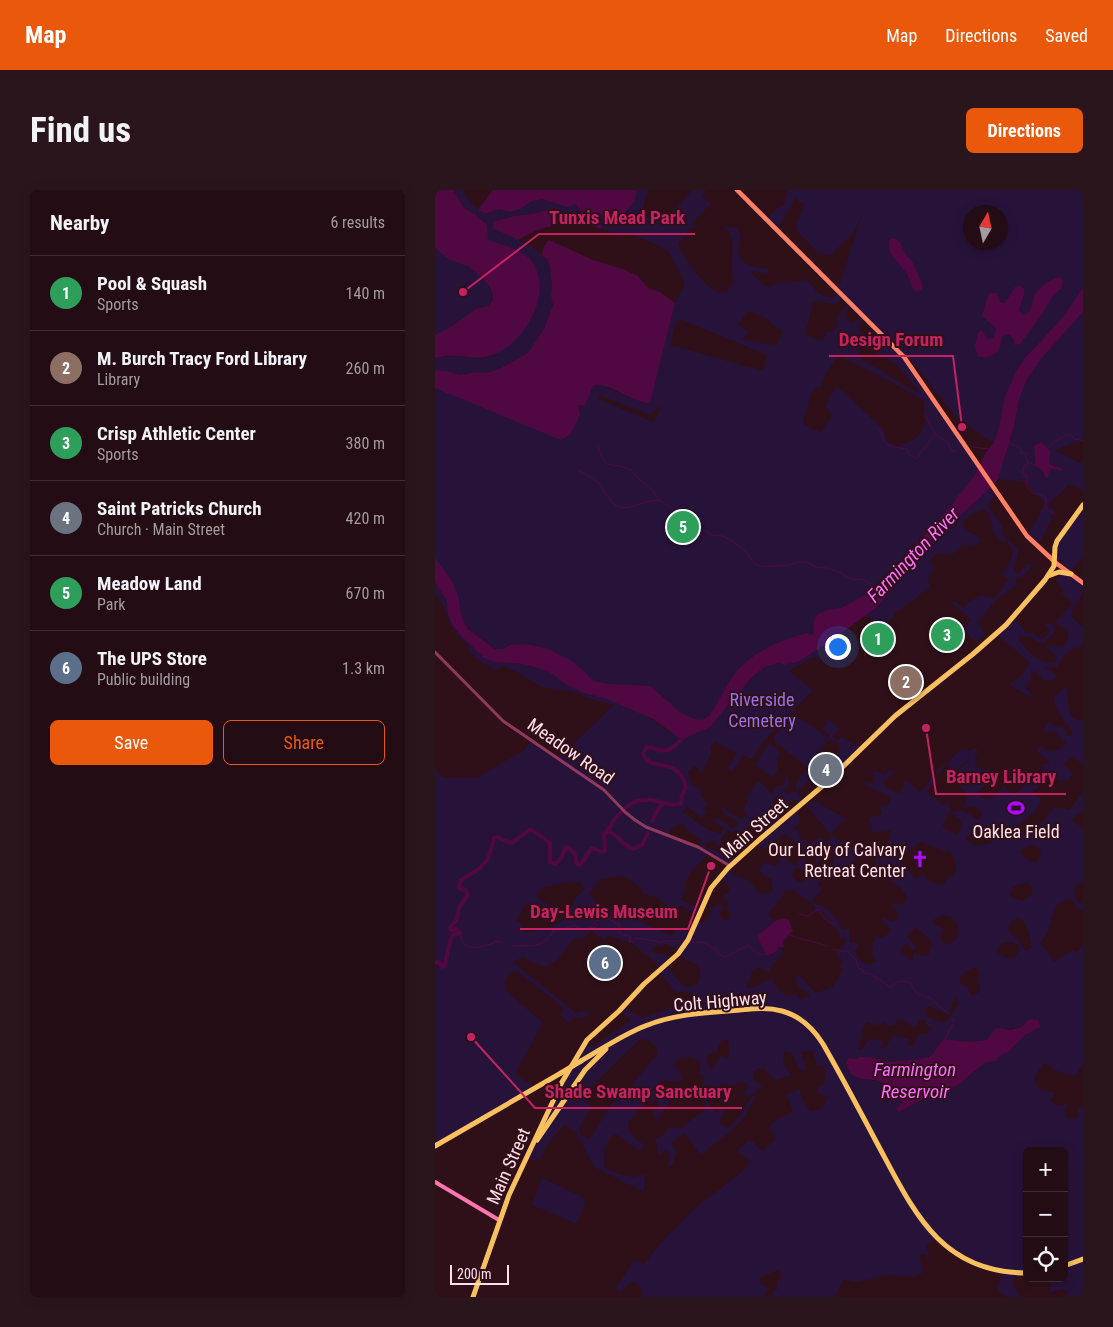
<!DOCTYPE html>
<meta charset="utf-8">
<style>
body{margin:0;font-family:"Roboto Condensed",sans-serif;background:#2b151c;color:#f1f3f6}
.controls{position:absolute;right:15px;bottom:15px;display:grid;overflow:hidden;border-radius:8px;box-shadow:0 2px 12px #0003}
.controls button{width:45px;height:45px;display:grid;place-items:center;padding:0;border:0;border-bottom:1px solid #402c33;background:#230c13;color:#f1f3f6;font:25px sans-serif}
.compass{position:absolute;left:528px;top:15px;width:45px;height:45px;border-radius:50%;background:#230c13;box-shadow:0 2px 12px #0003;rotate:9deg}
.scale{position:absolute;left:15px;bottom:12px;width:59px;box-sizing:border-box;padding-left:5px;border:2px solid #ffdee9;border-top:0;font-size:14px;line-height:18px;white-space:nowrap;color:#ffdee9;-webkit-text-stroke:4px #2f1019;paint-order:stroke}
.you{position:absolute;left:402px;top:456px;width:18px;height:18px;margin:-12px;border:4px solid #fff;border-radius:50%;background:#1a73e8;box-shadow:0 0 0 8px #1a73e833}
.badge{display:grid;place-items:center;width:32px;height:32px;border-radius:50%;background:#ea580c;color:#fff;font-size:16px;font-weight:700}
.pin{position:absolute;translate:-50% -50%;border:2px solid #fff;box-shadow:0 1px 5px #0006}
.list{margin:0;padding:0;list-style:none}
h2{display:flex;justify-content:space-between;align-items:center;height:65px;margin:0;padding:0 20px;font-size:21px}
h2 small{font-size:16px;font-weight:400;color:#a39ba0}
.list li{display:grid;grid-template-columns:32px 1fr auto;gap:15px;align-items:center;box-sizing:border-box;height:75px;padding:0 20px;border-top:1px solid #402c33}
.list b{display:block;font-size:19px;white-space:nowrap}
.list p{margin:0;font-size:16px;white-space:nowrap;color:#a39ba0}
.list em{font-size:16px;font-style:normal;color:#a39ba0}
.actions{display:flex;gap:10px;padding:15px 20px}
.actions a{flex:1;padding:11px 0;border:1px solid #ea580c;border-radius:8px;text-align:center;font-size:18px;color:#ea580c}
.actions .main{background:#ea580c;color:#fff}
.icon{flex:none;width:28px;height:28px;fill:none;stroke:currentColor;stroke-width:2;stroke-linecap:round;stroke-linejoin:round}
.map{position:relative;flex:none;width:648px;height:1107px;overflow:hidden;border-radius:8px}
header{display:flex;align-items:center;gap:30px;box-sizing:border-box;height:70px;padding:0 25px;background:#ea580c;color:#fff}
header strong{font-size:24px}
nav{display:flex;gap:28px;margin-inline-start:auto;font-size:18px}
.intro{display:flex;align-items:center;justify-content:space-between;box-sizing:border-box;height:120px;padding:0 30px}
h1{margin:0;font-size:35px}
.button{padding:12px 22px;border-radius:8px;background:#ea580c;color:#fff;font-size:18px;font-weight:700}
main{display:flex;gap:30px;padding:0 30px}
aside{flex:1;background:#230c13;border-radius:8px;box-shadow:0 2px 12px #0003}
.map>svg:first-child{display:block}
.green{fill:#271339;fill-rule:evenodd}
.water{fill:#500843}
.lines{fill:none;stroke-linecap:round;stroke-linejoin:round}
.stream{stroke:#500843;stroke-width:1}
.river{stroke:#500843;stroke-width:4}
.tertiary{stroke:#90395d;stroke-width:3}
.secondary{stroke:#ff75af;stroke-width:4}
.primary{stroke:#ff8065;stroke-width:4.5}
.trunk{stroke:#f9c05f;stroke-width:5}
.trunk-bridge{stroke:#f9c05f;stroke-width:5}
.labels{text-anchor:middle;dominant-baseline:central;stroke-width:4;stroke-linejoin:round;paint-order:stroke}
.park-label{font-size:18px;fill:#9671ea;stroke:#2f1019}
.street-label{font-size:18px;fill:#ffdee9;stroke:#2f1019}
.poi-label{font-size:18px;fill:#ffdee9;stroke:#2f1019}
.water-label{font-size:19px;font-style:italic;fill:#ff6cfd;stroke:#2f1019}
.leader{fill:none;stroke:#c52262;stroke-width:2}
.callout-dot{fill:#c52262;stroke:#2f1019;stroke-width:2}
.callout-label{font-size:19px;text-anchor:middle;font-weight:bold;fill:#c52262;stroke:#2f1019;stroke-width:4;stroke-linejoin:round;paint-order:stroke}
</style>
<header>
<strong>Map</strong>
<nav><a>Map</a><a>Directions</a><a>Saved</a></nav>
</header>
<div class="intro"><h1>Find us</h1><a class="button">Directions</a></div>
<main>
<aside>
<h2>Nearby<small>6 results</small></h2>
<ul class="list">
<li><span class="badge" style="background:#2e9e5b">1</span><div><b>Pool &amp; Squash</b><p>Sports</p></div><em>140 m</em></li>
<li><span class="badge" style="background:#8d6e63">2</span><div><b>M. Burch Tracy Ford Library</b><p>Library</p></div><em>260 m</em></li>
<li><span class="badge" style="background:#2e9e5b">3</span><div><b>Crisp Athletic Center</b><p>Sports</p></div><em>380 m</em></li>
<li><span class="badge" style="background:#6b7280">4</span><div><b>Saint Patricks Church</b><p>Church · Main Street</p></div><em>420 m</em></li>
<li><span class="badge" style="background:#2e9e5b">5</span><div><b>Meadow Land</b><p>Park</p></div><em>670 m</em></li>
<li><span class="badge" style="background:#5c6f8a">6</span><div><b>The UPS Store</b><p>Public building</p></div><em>1.3 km</em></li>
</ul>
<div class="actions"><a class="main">Save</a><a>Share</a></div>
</aside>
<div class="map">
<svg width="648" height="1107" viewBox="0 0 648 1107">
<rect width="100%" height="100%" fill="#2f1019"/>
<g class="green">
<path d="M18 0H28L35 12 51 24 64 19 72 21 87 18 97 11 108 9 121 13 141 14 146 21 165 24 172 28 200 10 202 0H213L207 22 208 25 228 32 231 31 238 21 258 0H272L267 5 276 14 256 34 263 36 256 38 243 54C245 64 271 97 280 101 284 103 288 102 292 102L299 91C294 77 300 56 296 45 294 40 290 39 287 36L302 38 306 44C300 72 304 74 332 79L335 83C328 85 322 80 316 82L328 95 336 97 344 92 351 93 372 90C380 99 390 115 404 103L408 107 402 114 378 111 370 145 386 150H389L391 142H396L403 136 402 127 414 112 417 115 410 122 409 127 418 134 427 125 430 128 424 134V139L435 148 442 141 469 167 544 278 540 285 506 330 489 344 467 368 439 397 435 406 380 438 379 444 292 502 274 526 267 530 257 529 246 523 215 496 175 494 158 491 73 456 63 461 34 439 26 426 24 409 0 374V195L143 223V216L158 196 163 194 207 212H213L216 208 240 113 249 97 248 89 233 61 225 56 198 45 166 39 167 36C161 29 150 30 144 24L124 22 121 20 118 21 114 19 98 24 80 26 71 29 83 50 96 56 112 69 115 76 117 96 116 106 118 114 109 139 93 163 64 179 52 183 41 182 24 185 12 181 0 180V168L18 166 47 169 62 164 53 50 41 25 29 18ZM312 122H317L333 129 337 134 348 141 341 156 308 149 312 144V141L303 134ZM245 129 332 165 328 181 239 156 238 158 236 155C237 146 238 137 245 129ZM418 143 435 159 461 174 484 201 481 202 425 168 424 158 413 148ZM403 165 445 186 488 210C493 238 489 248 461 257L452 251 449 240 402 196 394 207 391 217 396 224V227L386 242 370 236 368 231 378 200 380 197H386L389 187ZM164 205 215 225 220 221 222 217H226L219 232 163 209Z"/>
<path d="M353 0H648V98L628 127 590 168 559 252 553 250 519 224 476 170 403 100 428 22 418 44 401 59 398 64 394 65 383 63 360 39 369 16V13L361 10V5L357 15 341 40 331 29 341 19 349 15ZM536 22H566V52H536Z"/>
<path d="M0 57C21 70 54 82 58 109L53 116 41 119 16 137 0 145Z"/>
<path d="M648 122V251L638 253 620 260 645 273 648 270V302L640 296 633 294 625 304 615 312 613 316 620 320 608 347 601 355 592 346 602 330 610 312 599 303 591 292 563 289 579 236 584 210 592 189 607 168Z"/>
<path d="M557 296 562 304 553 315 568 338 567 343 572 349 568 353 555 338 558 336 554 328 555 327 551 319C545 320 522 329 529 338 532 342 542 344 546 349L542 355 526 356 517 365 503 363 496 369V373L500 379 493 387 495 396 479 410 458 424 460 428 456 429 448 436 431 425 442 417 500 348Z"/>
<path d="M648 317V367L636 381 623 368 622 355Z"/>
<path d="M573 350 584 360 578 381 584 383 592 374 600 375V376L596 377 588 387 584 386 580 390 582 396C566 404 552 418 543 433L550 444 541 452 529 441 536 429 516 413 520 411 528 418 531 416 533 412 546 405 559 408 565 402 573 389 567 384C573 377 578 368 578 359L571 352Z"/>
<path d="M621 384H636L648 395C648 412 638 413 636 426L646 436 648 434V454L646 458 641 457 629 466 622 477H610L622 486 620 489 610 491 600 480 595 484 596 490 590 497 599 507 597 508 579 498 575 494 586 486 595 473 561 444 577 427 591 441 589 443H597L607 449 613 444 614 438 609 435 612 432 620 436 619 443 607 454 596 448 586 446 583 450C593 460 604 476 620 472L621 466 610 457 612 455 620 457H628L633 450 632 446 633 441 620 432 638 413 626 403 628 400 621 391 624 386Z"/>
<path d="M0 392 12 411 13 424 17 434 26 446 49 468 60 472 88 474 103 478 116 483 130 493 203 521 243 547 251 548 275 537 317 487 330 477 344 473 350 475 363 471 382 460 385 468 378 467 354 481 378 500 331 549 317 569 307 565 301 577 296 581 293 579 294 577 302 563 279 551 275 558 276 563 267 584 260 575 253 582 257 594 266 602V606L274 613 268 619 272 622 267 628 252 617 248 622 274 640 286 644 289 637 279 632 282 627 298 638 303 634 301 631 286 621 288 618 305 629 309 628 312 624 308 620 313 611 312 607 323 591 327 593 336 604 343 596 349 595 351 585 353 586 354 595 348 600 352 604 356 602H361L362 600 360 597 366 585 372 580 378 584 375 592 370 594 362 603 369 612 366 615 358 609 350 614 343 607 337 609 338 615 334 624H337L346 631 359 621 364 627V634L359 638 365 644 364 647 372 653 377 652 384 647 393 652 395 650V644L371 616 378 610 411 629 395 644 409 654 403 658 408 662 417 658V655L423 651V659L426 661V665L420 669 416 676 399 682 398 688C391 686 387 689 383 695L388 700 379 707 378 710 381 714C394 717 403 727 407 740L415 739 414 752 424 753 420 762 422 767 430 774H436L441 771C435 762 437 755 441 746L447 748 457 740 449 733 448 730 449 727 455 731 463 730 464 727 462 721 456 717 458 714 470 713 472 707C468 698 458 691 449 687L441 690 438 689 440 678 441 656 452 655 456 647 455 640 437 643 434 628 447 624 445 616 454 614 456 607 431 595 430 592 439 594 440 589 437 582 442 581 451 586 454 578 459 582 457 585 448 592C451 598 459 603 466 603L470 590 485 602C494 592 499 583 509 574L510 576 500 586 492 603 505 613 510 615 513 609C518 620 511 628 507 637L521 645 527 638 526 630 515 624C525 617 533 621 541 630L547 626V623L540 616 530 618 528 616 533 605 531 601 525 598 526 589 519 584 537 568 519 581 513 575V571L526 560 531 559 533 561 540 558 544 562 540 566 541 574H540L543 578V577L549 580 553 579 556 583 553 587 556 592 546 598 543 604 548 608 555 609 569 596 577 605 580 604 606 581 608 577 607 575 614 573V571L604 563 602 559 605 556 617 562 627 558 631 553 619 541 611 544 608 540 614 532 625 538 629 537 632 546H636L637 541 625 525 618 508 631 496C636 509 628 530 648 531V574L645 573 638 566 629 574 638 584 632 591 612 589 598 602 607 609C604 614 602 619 598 623 592 628 587 631 582 638L584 643C603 637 609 633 619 617L634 620 638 616 648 601V623L645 622 636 630 648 638V693L642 694 639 699 642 711 648 713V721L641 718 640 713 634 709 621 715 612 744 605 754 613 762 619 772 637 760 641 762 645 759 648 752V875L640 886 626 883 609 873C600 886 596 888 606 900L617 902 619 904 616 910 621 916H626L632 913 633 914 630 922 631 926 635 929H640L643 926 642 921 644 917 648 918V1107H632L633 1101 628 1099 614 1102 616 1092 611 1088H629V961H592V1083H581L578 1096 586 1107H572L562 1100 568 1081 547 1076 501 1048 491 1056 495 1069 489 1064 484 1065 489 1082 479 1087 454 1085 420 1092 408 1089 400 1107H337V1103L339 1100H343L342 1092 347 1087 343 1080 324 1088V1092L333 1099 328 1107H208L205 1095 197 1092 183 1103 181 1098 199 1070 209 1074C225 1053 243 1034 262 1017 279 1002 298 992 313 975L314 970 303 962 305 958 313 950 319 952 324 960H328L339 951 340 948 334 938C340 928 349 927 358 921L351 905 364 899 372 919 376 922 387 918 392 909 396 907 386 905 382 902 383 898 389 894 391 883 387 875 382 876 378 861 366 862 371 879 365 881 358 865 351 861 348 865V873L356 885 340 891 330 879 323 878 318 882V890L328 895 320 903 308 907V904L314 896 310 892 293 896 291 894H286L285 901 289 908 299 912 287 914 277 898 269 906 277 919 282 922 289 917V921L284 932 291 938C303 932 309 919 316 907L321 906 309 928 295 942 266 965 249 943 236 953 242 961 239 972 235 977 232 975 235 969V964L230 960 226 964H222L223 957 220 950 222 948 227 947 233 938H247L257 929 269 922 271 913 250 904 241 908 237 907 243 897 251 899 259 895 266 898 270 890 268 885 264 883 266 872C257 868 251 865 241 870L240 877 246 883 248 889 243 892 228 890 222 894V901L235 910 221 932 218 921 224 916 222 912 216 910 201 920V926H198L193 934V939L200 948 209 954 206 960 195 955 185 946 181 944 176 947 168 961 170 966 169 975 173 980 188 985 198 987 210 984 209 1002 159 977 141 943 130 935 114 952 105 969 98 970 92 967 148 855H160L196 830 185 820 189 816 201 825 207 828 235 818 260 812 262 809 257 803 239 801C235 793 228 789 224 781L226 777 196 753 174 746 168 749 157 741 151 745 149 748C146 749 143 748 141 749 137 749 134 754 132 757 114 781 112 780 87 766L79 773 141 823 150 820 153 823V826L148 828 141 827 133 833 126 825 129 818 83 782H77C70 788 68 794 73 803L108 833 82 880 81 884 100 898 0 956V578L9 588H41L88 561 97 550 124 568 179 515 162 511 139 502 107 497 80 481 69 477 63 478 61 481C56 477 50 475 45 471 37 466 35 461 30 453 27 448 21 444 18 438 10 426 12 415 0 405ZM319 630 333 642 320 653 331 659H337C338 652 344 645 351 645L369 658 361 676 344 664 345 671 341 676 330 672 324 680 328 685 336 689 338 701C332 705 328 704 322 702L321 698 310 689 298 685 293 678 286 687 293 696 295 702 289 705 288 710 294 712 292 719 297 725 293 731 288 729 284 724 289 717 286 714 279 716 271 730 268 733 261 730 255 743 243 737 238 745H235L204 731 196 730 177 720 162 713 154 704 165 689C171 689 175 687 181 686 189 684 205 694 207 702 213 706 219 705 225 710 232 715 235 721 244 725L245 722 243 718 246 716 263 724 265 720 246 709 251 699 250 693 256 682 274 663 296 676 303 670 296 664 293 665 270 657 271 653 276 650 284 656 288 646 293 640 297 643 301 640 311 643 312 637ZM245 633 249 635 254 642 267 650 264 657 236 647 235 641ZM557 635H561V643L557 652C547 656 536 659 531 647 540 643 548 640 557 635ZM487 652 511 662 513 660C521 666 524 678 517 685 513 689 511 690 509 694 494 695 498 692 489 685L480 688 465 672C468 663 478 657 487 652ZM386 654 392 660H397L399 667V675L396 678 390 675 366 693 360 690 357 685 361 677 368 681 372 677 370 666 372 661 381 663 380 672 382 676 386 665 383 658ZM596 655 604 657 606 662 603 671C594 672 591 670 585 663L587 659ZM135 692H145L150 698 141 708 133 724 102 708V704L109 697ZM592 692 597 697V704L588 711 575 707 578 697ZM351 700H357L376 712 378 714 380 722 383 720 389 723 392 729 405 743V747L410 749C409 756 407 758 401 762L408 772 404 775 408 779 398 797 381 803 364 785 361 786 359 789 365 798 375 804V806L365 810 362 804C350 809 342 799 337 789 327 790 323 801 311 797L318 780 323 777 335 783 337 775 342 771 348 762 345 757 331 764 322 747 323 745 340 731 334 726 335 721 342 714 341 712 349 706 348 703ZM91 713 112 719 127 727 128 730C116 737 100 745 87 741V734L81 731C86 725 87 719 91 713ZM509 725 516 727 523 734 522 749 514 754 508 753 505 747 508 738 497 733 499 729ZM583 727C593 733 594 746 597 757L591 761 584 751 573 740 576 732ZM482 737 496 751 497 756 494 764 488 766 479 763 477 772 465 761 469 754H472L479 761 481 757 472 746ZM571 752H578L583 755 584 760 580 767 573 768 562 764C561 757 565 755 571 752ZM232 754 245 761 243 764C249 768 255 774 262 774L265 777V788L262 795H257L253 798 248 796 231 775 237 770 228 764H222L216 761 220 756ZM539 777 543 779 545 784 543 787 545 802 537 806 532 797 524 792 526 785ZM520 808 525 812 510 833 494 828 490 824 491 818 494 816 509 823 514 822ZM463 830 471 831 476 836 480 838 484 830H489L496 839 492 844H484L478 856H472L475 849 458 845 450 858H446L448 853 446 850 436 849 432 852 428 859 423 860 428 837 432 832 443 836 448 832 453 836 459 835ZM592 831 604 838 590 845 573 863 567 864 561 871 549 873 523 895 468 919V912L457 904V899L447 892 423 888 417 868 421 869 423 867 443 868 455 872 491 868 497 865 508 849 535 852 552 850 567 840 587 837ZM209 849 214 850 223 860 222 865 189 904 176 914 157 946 152 949 145 944 144 938 157 917 151 909 152 905 157 896 204 850ZM289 849 294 851C295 855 294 863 293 869L285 866C281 870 281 877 277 880 269 872 271 863 283 861L284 854Z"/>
<path d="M359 525 392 547 373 574 395 545 387 540 394 530 405 539 398 546 403 551 406 547 426 558 406 578 397 571 390 577 387 574 385 576 386 578 381 581V584L340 552 339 547ZM396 549 401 552 400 553H402L405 559 401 564H399L400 566 396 571 389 572 384 570 378 578 374 575 381 566 383 567 382 565 388 556 390 557 389 555Z"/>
<path d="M334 554 346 562 342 568 343 580 337 588 320 574Z"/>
<path d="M107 988 151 1009 142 1034 97 1015Z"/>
</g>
<g class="water">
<path d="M0 0H18L29 18 41 25 52 35 53 50C68 55 88 59 97 72 119 102 90 152 60 164 44 171 35 166 19 166 13 165 6 167 0 168V145L16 137 41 119 53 116 58 109 56 99 48 88 33 76 15 70 0 58Z"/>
<path d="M58 0H202L200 10 181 35 165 24 145 21 141 14 133 17 107 9 97 11 87 18 75 22 64 19 51 24 44 20V18Z"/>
<path d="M114 19 134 24H144C150 30 161 29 167 36L166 39 145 31C137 35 130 33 121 35 108 37 94 43 83 50L58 38V32L79 26 98 24Z"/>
<path d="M456 48 461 49 465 52 471 65 477 71 488 96 487 99 482 102C475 97 476 91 472 84 466 74 448 62 456 48Z"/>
<path d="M114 50 158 70 188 79 203 86 213 98 225 102 240 113 216 209 213 213C197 212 171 190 158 196L150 215H145L143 216 145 225 135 245 126 250 0 198V180L12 181 24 185 41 182 52 183 64 179 93 163 109 139 118 115 116 106 117 96 115 76 112 69 107 65 109 56Z"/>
<path d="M623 87 628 90 627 97 616 108 608 123 585 154 579 155C580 148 577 145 570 144 565 149 567 153 564 159 560 167 550 168 542 166L540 156 543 143 547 140 552 149 558 148 561 142V138L547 126 554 103H561C564 108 563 113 570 113L580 97 585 96 589 99V105L584 120 587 124 590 125C599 120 596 112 600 104 604 97 616 90 623 87Z"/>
<path d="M648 98V122L607 168 592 189 584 210 579 236 563 289 550 303 500 348 442 417 400 448 396 449 391 454 364 471 350 475 344 473 330 477 317 487 275 537 251 548 243 547 218 529 172 509 149 503 129 493 116 483 103 478 88 474 60 472 49 468 26 446 17 434 13 424 12 411 0 392V368L17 391 24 409 26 426 33 439 60 459H68L75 455 91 454 113 459 135 470 149 481 158 491 175 494 215 496 245 522 259 529 267 530 274 526C284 512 291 495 301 482 317 462 350 448 373 443L374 445 379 444 378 433 383 424 392 420 406 418 430 405 447 391 518 314 525 303H526L540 285 549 266 559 252 564 238 570 206 581 182 590 168 628 127Z"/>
<path d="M607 252 616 263 614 269V274L628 279 626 281 617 279 614 281 613 287H610L608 281 600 275C601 273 600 259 599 256Z"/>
<path d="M348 728 354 730 358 742 355 743 348 752 349 757H343L341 762 332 766 322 746 340 731Z"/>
<path d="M597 829 604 831 605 837 590 845 572 863 567 864 561 871 549 873 523 895 486 910 464 922 461 919 468 912 459 907 457 899C454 897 450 893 447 892 430 886 418 895 411 873L414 868 421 869 424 867H434L455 872 491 868 497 865 508 849 535 852 552 850 561 838 576 840 587 837 592 831Z"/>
</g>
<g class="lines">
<g class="stream">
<path d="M489 223 500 244 513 253 517 261H522"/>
<path d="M441 238 446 242C450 258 457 256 472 259L475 265 481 269 500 244"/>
<path d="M574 253 584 257 587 261 586 263 592 264 590 267 593 271V276L591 275H589L588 281 586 282 591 284 593 287 590 285 588 286 594 290 591 291 592 297 599 304H604L611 308V319L620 324"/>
<path d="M163 256 168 270 172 274 185 276 196 280 206 291 217 300 224 309"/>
<path d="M538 257 554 259"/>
<path d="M610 259C617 253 626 247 635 244L640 250 644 249 648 251"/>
<path d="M595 273 600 275"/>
<path d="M144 281 158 288 166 295 171 305 181 316 192 318 215 311 224 310 258 331 276 345 288 346 299 352 310 361 320 374 326 377 354 375 362 372H372L382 378 387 377 402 381 416 389 428 390 442 397"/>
<path d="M364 724 372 726 383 720 393 732 399 734"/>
<path d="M24 744C27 747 27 752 30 755 38 761 51 755 59 753L60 751 66 752"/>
<path d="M353 744C364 750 379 751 392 756"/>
<path d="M256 751 260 753 268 752 282 760V763L290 767 308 758H311L313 755 323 764 331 765"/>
<path d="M76 756C95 755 109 759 119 740H126L139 735 147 740 155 737 161 738 162 736 159 733 160 731 172 728 180 732 181 734H184V743L196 747 194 751 199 752 201 748 221 751 225 753 228 751H249"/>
<path d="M397 759 410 762 412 760 422 772 423 778 427 779 430 784 434 783C441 788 448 791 455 797L464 791 475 792 481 803 495 808 514 824"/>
<path d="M518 828 519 832"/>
<path d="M510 849 518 834"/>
</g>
<g class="river">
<path d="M217 631 225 616 230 613"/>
<path d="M173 641C185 646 188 656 198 659L207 655 213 643"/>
<path d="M0 772H4L7 777 10 776C12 765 13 754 18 745L25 743 22 739 16 740 15 738 22 729 24 718 33 705 31 700 26 699 24 697 26 690 44 679 53 669 59 648 63 647 70 651 77 653 94 640H97L115 653V672L120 674 127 667 130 659 132 657C139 662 141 664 141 673L145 675 157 658 167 662 170 661 169 644C174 641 175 636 178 631 184 624 191 616 199 612 218 605 234 619 246 613L247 605 251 597C242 563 215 585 208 563L212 557C216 557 219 558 223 560 235 563 243 554 250 545"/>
</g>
<path class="tertiary" d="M0 462 68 531 169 600 190 622 200 630 211 637 263 657 295 676"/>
<path class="secondary" d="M0 992 64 1030"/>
<path class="primary" d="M302 0 469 167 592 346 621 373 648 393"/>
<g class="trunk">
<path d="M613 386 624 382 636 384"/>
<path d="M146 871C167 859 187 845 210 836 237 825 265 823 293 821 311 820 329 816 347 821 365 826 378 838 388 854 407 887 425 921 443 955 478 1020 505 1083 592 1083"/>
<path d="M102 950 150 880 171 859"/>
<path d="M0 956 126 883"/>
<path d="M629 1076 648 1069"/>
<path d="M38 1107 74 1005 127 892 152 850 184 821 209 794 243 764 253 750 276 698 293 678 324 650 391 593 460 526 538 464 571 435 610 390 619 376 620 357 622 351 648 315"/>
</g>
<path class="trunk-bridge" d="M126 883 146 871"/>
</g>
<defs>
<g id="stadium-bare" transform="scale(1.35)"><path d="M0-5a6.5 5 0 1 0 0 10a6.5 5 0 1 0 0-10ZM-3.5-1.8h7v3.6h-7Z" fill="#aa0aff" stroke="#2f1019" stroke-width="2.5" paint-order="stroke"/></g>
<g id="church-bare" transform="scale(1.35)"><path d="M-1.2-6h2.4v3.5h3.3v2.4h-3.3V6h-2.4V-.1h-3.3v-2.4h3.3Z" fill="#aa0aff" stroke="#2f1019" stroke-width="2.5" paint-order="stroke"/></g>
</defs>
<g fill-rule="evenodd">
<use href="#stadium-bare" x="581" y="618"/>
<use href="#church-bare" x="485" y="669"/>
</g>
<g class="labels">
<g class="park-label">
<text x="327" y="509">Riverside<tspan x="327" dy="21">Cemetery</tspan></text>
</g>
<g class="street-label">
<text transform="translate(136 561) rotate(35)">Meadow Road</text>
<text transform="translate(319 638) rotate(-41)">Main Street</text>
<text transform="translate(285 811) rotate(-5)">Colt Highway</text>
<text transform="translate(73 976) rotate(-66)">Main Street</text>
</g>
<g class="poi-label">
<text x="581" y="641">Oaklea Field</text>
<text x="471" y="659" text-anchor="end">Our Lady of Calvary<tspan x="471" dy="21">Retreat Center</tspan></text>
</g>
<g class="water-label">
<text transform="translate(478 365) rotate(-46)">Farmington River</text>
<text x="480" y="879">Farmington<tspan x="480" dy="22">Reservoir</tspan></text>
</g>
</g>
<path class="leader" d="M28 102L104 44H260M527 237L518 166H394M491 538L501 604H631M276 676L253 739H85M36 847L100 918H307"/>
<g class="callout-dot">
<circle cx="28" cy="102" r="5"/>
<circle cx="527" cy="237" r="5"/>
<circle cx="491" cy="538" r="5"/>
<circle cx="276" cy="676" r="5"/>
<circle cx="36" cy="847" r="5"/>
</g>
<g class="callout-label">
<text x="182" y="34">Tunxis Mead Park</text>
<text x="456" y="156">Design Forum</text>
<text x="566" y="593">Barney Library</text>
<text x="169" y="728">Day-Lewis Museum</text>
<text x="203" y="908">Shade Swamp Sanctuary</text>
</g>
</svg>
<div class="controls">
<button>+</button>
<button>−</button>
<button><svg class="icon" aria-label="locate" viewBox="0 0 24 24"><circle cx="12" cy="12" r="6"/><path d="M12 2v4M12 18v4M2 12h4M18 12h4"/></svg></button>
</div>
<svg class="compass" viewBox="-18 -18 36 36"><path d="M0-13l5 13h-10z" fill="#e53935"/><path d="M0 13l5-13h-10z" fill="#a39ba0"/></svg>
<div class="scale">200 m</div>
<div class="you"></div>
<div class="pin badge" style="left:443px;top:449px;background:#2e9e5b">1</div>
<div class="pin badge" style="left:471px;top:492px;background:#8d6e63">2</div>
<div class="pin badge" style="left:512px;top:445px;background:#2e9e5b">3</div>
<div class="pin badge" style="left:391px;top:580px;background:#6b7280">4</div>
<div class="pin badge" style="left:248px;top:337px;background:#2e9e5b">5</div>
<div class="pin badge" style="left:170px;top:773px;background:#5c6f8a">6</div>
</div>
</main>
